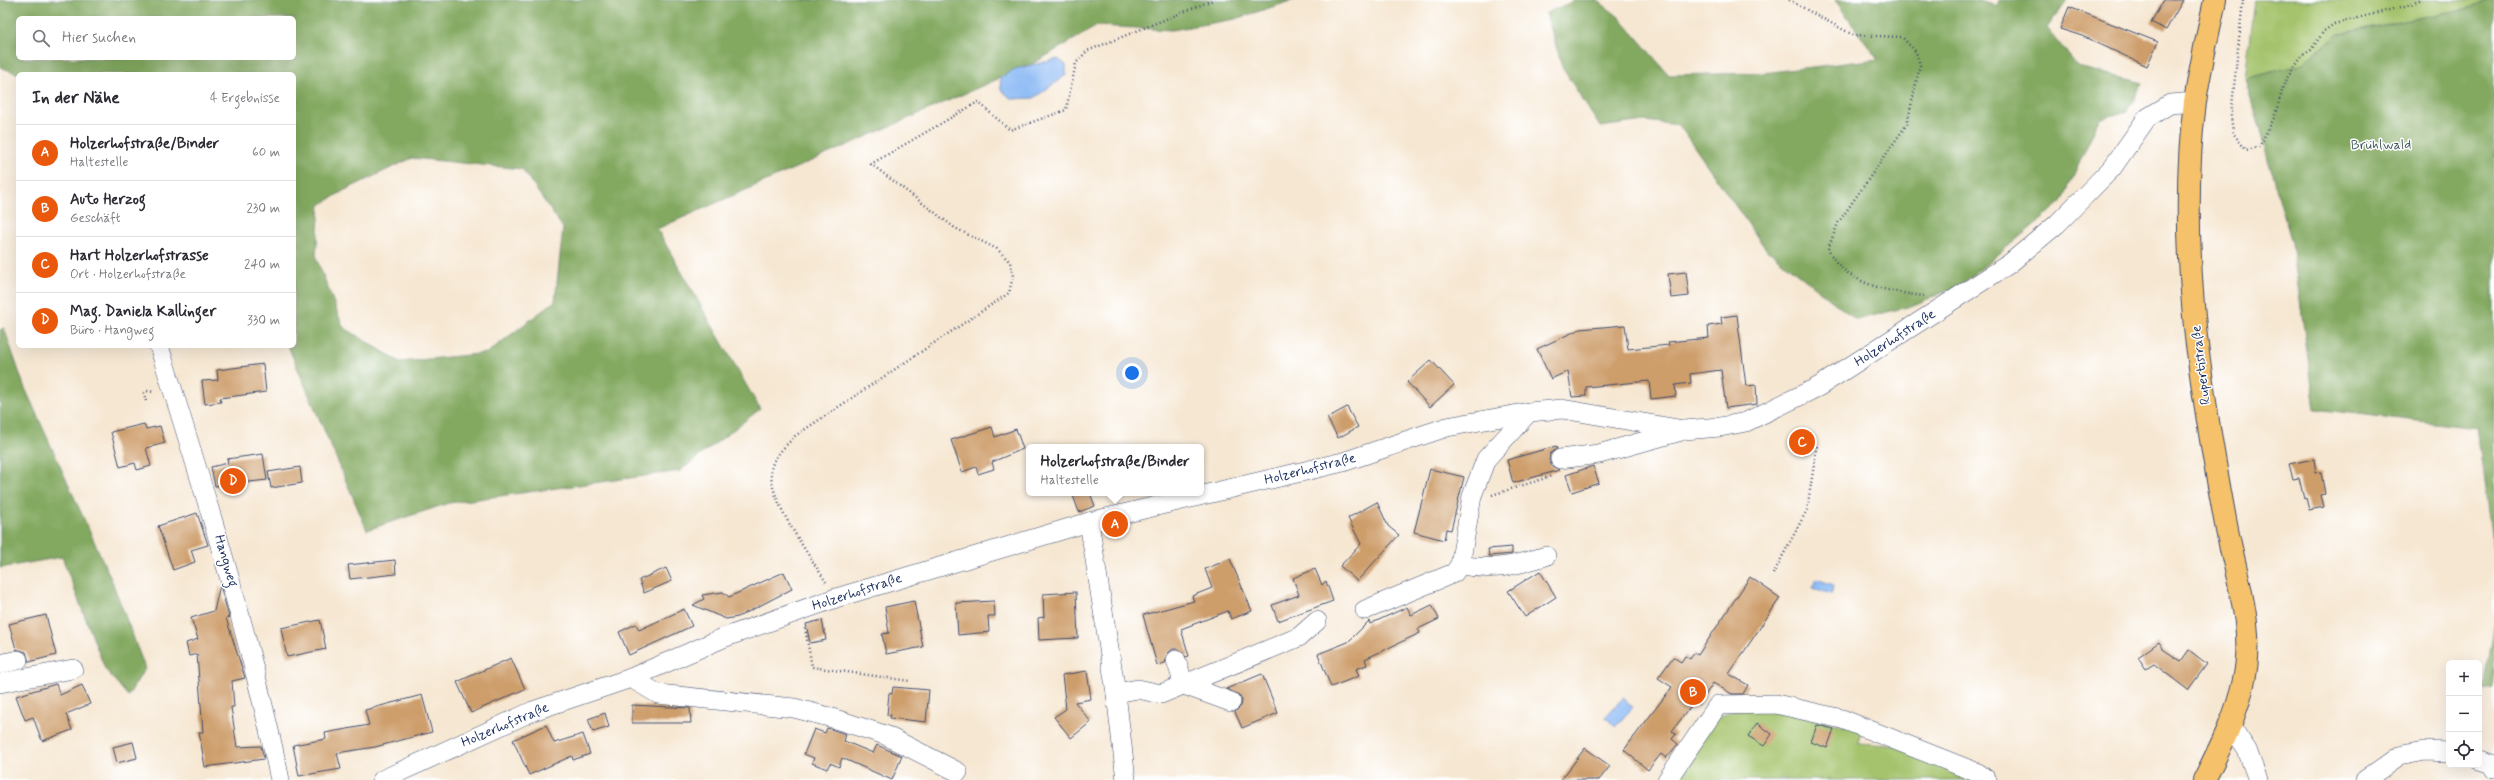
<!DOCTYPE html>
<html lang="de">
<meta charset="utf-8">
<style>
body{margin:0;font-family:Mynerve,sans-serif;background:#f2f2f3;color:#2b2b33}
.controls{position:absolute;right:12px;bottom:12px;display:grid;overflow:hidden;border-radius:6px;box-shadow:0 4px 16px #0002}
.controls button{width:36px;height:36px;display:grid;place-items:center;padding:0;border:0;border-bottom:1px solid #e1e1e2;background:#fff;color:#2b2b33;font:20px sans-serif}
.you{position:absolute;left:1132px;top:373px;width:14px;height:14px;margin:-10px;border:3px solid #fff;border-radius:50%;background:#1a73e8;box-shadow:0 0 0 6px #1a73e833}
.badge{display:grid;place-items:center;width:26px;height:26px;border-radius:50%;background:#ea580c;color:#fff;font-size:13px;font-weight:700}
.pin{position:absolute;translate:-50% -50%;border:2px solid #fff;box-shadow:0 1px 4px #0006}
.popup{position:absolute;left:1026px;top:444px;width:178px;height:52px;box-sizing:border-box;display:grid;place-content:center;border-radius:6px;background:#fff;filter:drop-shadow(0 1px 3px #0005);font-size:13px;white-space:nowrap;color:#7c7c81}
.popup b{font-size:15px;color:#2b2b33}
.popup::after{content:'';position:absolute;left:50%;top:100%;margin-left:-8px;border:8px solid transparent;border-top-color:#fff}
.list{margin:0;padding:0;list-style:none}
h2{display:flex;justify-content:space-between;align-items:center;height:52px;margin:0;padding:0 16px;font-size:17px}
h2 small{font-size:13px;font-weight:400;color:#7c7c81}
.list li{display:grid;grid-template-columns:26px 1fr auto;gap:12px;align-items:center;box-sizing:border-box;height:56px;padding:0 16px;border-top:1px solid #e1e1e2}
.list b{display:block;font-size:15px;white-space:nowrap}
.list p{margin:0;font-size:13px;white-space:nowrap;color:#7c7c81}
.list em{font-size:13px;font-style:normal;color:#7c7c81}
.icon{flex:none;width:22px;height:22px;fill:none;stroke:currentColor;stroke-width:2;stroke-linecap:round;stroke-linejoin:round}
.map{position:relative;flex:none;width:2494px;height:780px;overflow:hidden}
.search{position:absolute;background:#fff;box-shadow:0 4px 16px #0002;left:16px;top:16px;width:280px;height:44px;display:flex;align-items:center;gap:10px;box-sizing:border-box;padding:0 14px;border-radius:6px;color:#7c7c81;font-size:15px}
.panel{position:absolute;background:#fff;box-shadow:0 4px 16px #0002;left:16px;top:72px;width:280px;height:276px;border-radius:6px}
.map>svg:first-child{display:block}
.green{fill:#a4c36c;stroke:#607965}
.forest{fill:#83a960;stroke:#4f6c5f;fill-rule:evenodd}
.water{fill:#88b8f4;stroke:#5274a9}
.building{fill:#cd9d6a}
.lines{fill:none;stroke-linecap:round;stroke-linejoin:round}
.minor-casing{stroke:#3c4b6f;stroke-width:20}
.major-casing{stroke:#3c4b6f;stroke-width:24}
.path{stroke:#3c4b6f;stroke-width:2.5;stroke-dasharray:1 3;stroke-linecap:butt}
.minor{stroke:#fff;stroke-width:19}
.major{stroke:#f5c16b;stroke-width:22}
.labels{text-anchor:middle;dominant-baseline:central;stroke-width:3;stroke-linejoin:round;paint-order:stroke}
.park-label{font-size:14px;fill:#445b62;stroke:#fff}
.street-label{font-size:14px;fill:#1b2f5e;stroke:#fff}
</style>
<div class="map">
<svg width="2494" height="780" viewBox="0 0 2494 780">
<rect width="100%" height="100%" fill="#fff"/>
<filter id="ink" filterUnits="userSpaceOnUse"><feTurbulence type="fractalNoise" baseFrequency=".025" numOctaves="2"/><feDisplacementMap in="SourceGraphic" scale="8" xChannelSelector="R" yChannelSelector="G"/><feConvolveMatrix kernelMatrix="1 2 1 2 8 2 1 2 1" color-interpolation-filters="sRGB"/></filter>
<filter id="wash" filterUnits="userSpaceOnUse"><feTurbulence type="fractalNoise" baseFrequency=".012" numOctaves="4" result="noise"/><feDisplacementMap in="SourceGraphic" scale="16" xChannelSelector="R" yChannelSelector="G"/><feGaussianBlur stdDeviation="0.9" result="paint"/><feColorMatrix in="noise" values="0 0 0 0 0 0 0 0 0 0 0 0 0 0 0 0 0 1.4 0 .05"/><feComposite in="paint" operator="in"/></filter>
<g filter="url(#wash)">
<rect width="100%" height="100%" fill="#f6e7d2"/>
<g class="green">
<path d="M2254 0H2488L2474 7 2338 34 2303 64 2245 79Z"/>
<path d="M1763 706 1861 730 1858 743 1904 746 1981 780H1672L1715 719 1733 710Z"/>
</g>
<g class="forest">
<path d="M0 0H1294L1235 19 1172 30 1097 26 1034 63 1015 69 1000 78 657 229 760 409 680 471 449 503 367 530 288 346H294V74H19L0 67ZM18 18H294V58H18ZM412 158 522 169 563 228 555 301 487 353 400 362 343 327 316 257 320 205 345 190Z"/>
<path d="M1576 0H1597L1619 17 1669 75 1763 73 1878 59 1835 0H1975L1997 6 1999 0H2067L2047 28 2078 67 2143 83 2127 111 2099 119 2062 202 1961 285 1911 306 1856 320 1765 248 1679 125 1644 121 1600 127 1563 69 1546 13Z"/>
<path d="M2488 0H2494V557L2477 428 2315 409 2292 243 2245 79 2303 64 2338 34 2474 7Z"/>
<path d="M4 328 24 386 112 581 145 668 128 696 105 669 62 557 0 568V330Z"/>
<path d="M2494 626V688L2484 690Z"/>
</g>
<g class="water">
<path d="M1058 59 1066 65V75L1034 98 1012 99 1001 90 1000 78 1015 69Z"/>
<path d="M1816 579 1834 585 1831 594 1813 588Z"/>
<path d="M1623 698 1633 707 1615 727 1605 717Z"/>
</g>
<g id="blocks">
<g class="building">
<path d="M2164 0H2183L2166 30 2151 22Z"/>
<path d="M2069 7 2158 42 2147 66 2082 36 2060 29Z"/>
<path d="M1686 272 1689 296 1671 298 1668 274Z"/>
<path d="M1737 315 1746 386 1756 385 1757 404 1726 408 1721 370 1690 374 1691 383 1675 385 1676 396 1651 399 1649 381 1586 387V396L1572 397 1568 371 1551 379 1537 349 1580 329 1625 325 1628 349 1669 345 1668 342 1709 338 1708 326 1722 324 1721 317Z"/>
<path d="M1431 360 1454 385 1430 407 1407 382Z"/>
<path d="M263 364 266 392 220 398 221 402 205 404 202 381 218 380 217 370Z"/>
<path d="M1347 407 1358 427 1338 438 1327 418Z"/>
<path d="M144 424 146 429 160 426 165 443 146 448 151 466 137 470 135 463 120 467 111 432Z"/>
<path d="M992 427 995 437 1016 429 1023 449 992 462 994 469 978 474 976 467 962 472 951 440Z"/>
<path d="M1799 431 1812 437 1805 454 1792 448Z"/>
<path d="M1556 446 1557 449 1550 454 1549 461 1552 466 1560 470 1513 483 1507 460Z"/>
<path d="M263 454 267 480 215 486 211 467 228 463 227 459Z"/>
<path d="M2314 459 2316 473 2321 472 2325 494 2321 495 2324 507 2309 510 2306 498 2304 499 2299 478 2293 479 2289 464Z"/>
<path d="M1593 466 1599 483 1572 492 1566 475Z"/>
<path d="M300 467 302 483 271 488 268 472Z"/>
<path d="M1430 469 1464 477 1451 530 1446 529 1444 540 1414 532Z"/>
<path d="M1072 493H1090L1095 506 1079 512Z"/>
<path d="M1377 502 1388 526 1399 535 1357 581 1340 566 1361 544 1348 518Z"/>
<path d="M197 513 208 545 191 550 195 562 173 570 158 526Z"/>
<path d="M1512 547V554L1489 556 1488 549Z"/>
<path d="M1230 559 1252 611 1231 619 1228 611 1181 629 1189 656 1186 657 1179 649H1173L1168 653 1165 663 1157 665 1143 615 1194 601 1192 596 1212 588 1205 569Z"/>
<path d="M395 560 396 574 350 579 348 565Z"/>
<path d="M666 568 672 581 644 593 639 580Z"/>
<path d="M1315 569 1322 585 1326 581 1333 601 1278 621 1272 605 1299 595 1293 578Z"/>
<path d="M1540 571 1556 597 1525 617 1508 591Z"/>
<path d="M784 572 792 589 738 617 726 619 693 605 704 599 702 595 723 592 729 597Z"/>
<path d="M1750 577 1780 598 1729 674 1748 685 1743 694H1732L1713 683 1699 705 1694 702 1672 731 1676 734 1672 739 1678 744 1666 758 1661 754 1648 770 1624 750 1672 687 1658 678 1673 657 1681 662 1685 656 1690 659 1694 653 1698 655Z"/>
<path d="M220 585 229 617 226 618 245 678 232 681 234 707H231L237 747 261 746 264 759 205 767 199 732H203L197 654 189 656 186 643 198 639 191 618 214 611Z"/>
<path d="M1076 592 1078 638 1039 640 1038 618 1044 617 1043 594Z"/>
<path d="M914 601 923 647 886 654 882 634 889 633 885 607Z"/>
<path d="M994 601 995 616H988L989 632 958 635 956 603Z"/>
<path d="M1432 605 1439 619 1418 629 1420 633 1365 659 1367 665 1356 669 1359 676 1331 687 1318 654 1348 642 1369 621 1370 624 1407 607 1411 615Z"/>
<path d="M684 609 692 626 629 655 619 632 636 624 639 630Z"/>
<path d="M46 615 56 655 29 662 26 652 16 649 9 624Z"/>
<path d="M320 620 326 649 287 657 281 628Z"/>
<path d="M822 620 826 640 810 643 806 624Z"/>
<path d="M2159 642 2164 650 2181 661 2189 650 2207 664 2188 690 2154 664 2146 669 2138 657Z"/>
<path d="M511 658 525 689 471 713 457 682Z"/>
<path d="M1087 671 1091 699 1075 702 1091 722 1071 738 1054 717 1066 709 1062 675Z"/>
<path d="M1262 674 1278 713 1242 728 1235 712 1241 706 1242 700 1239 695 1226 689Z"/>
<path d="M56 684 60 695 82 685 90 704 66 714 72 730 42 741 33 717 25 720 16 696Z"/>
<path d="M893 687 929 690 926 722 890 718 891 715H887L889 693 892 694Z"/>
<path d="M422 695 432 732 375 747 337 753 341 769 299 776 293 745 326 739 325 733 369 725 365 710Z"/>
<path d="M632 705 690 708 691 723H632Z"/>
<path d="M605 713 609 727 593 732 588 719Z"/>
<path d="M1757 723 1772 734 1764 746 1748 736Z"/>
<path d="M546 725 554 743 583 734 590 754 573 760 572 756 529 775 513 740Z"/>
<path d="M1817 725 1834 729 1827 748 1811 742Z"/>
<path d="M827 728 846 734 844 741 873 753 877 745 902 756 892 780 842 758 839 767 830 763 827 769 812 763 814 758 804 754 814 729 825 733Z"/>
<path d="M133 742 137 758 117 763 113 747Z"/>
<path d="M1585 748 1610 766 1599 780H1561Z"/>
</g>
</g>
</g>
<g filter="url(#ink)">
<use href="#blocks" fill-opacity="0" stroke="#3c4b6f" stroke-width="1"/>
<g class="lines">
<g class="minor-casing">
<g id="minor">
<path d="M159 346C204 490 249 632 280 780"/>
<path d="M1560 459 1599 454 1681 431"/>
<path d="M1089 522 1116 693 1126 780"/>
<path d="M1460 565C1494 571 1513 566 1546 556"/>
<path d="M1365 610 1454 573 1460 565 1472 496 1486 459 1529 412"/>
<path d="M1176 660 1184 685 1231 702"/>
<path d="M0 664 18 660"/>
<path d="M631 678 658 694 794 708 829 717 885 735 958 772"/>
<path d="M0 683 73 669"/>
<path d="M1116 693 1138 689 1161 694 1299 637 1317 621"/>
<path d="M2230 725 2247 750 2258 780"/>
<path d="M2479 760 2492 764 2494 769"/>
<path d="M382 780 533 711 631 678 723 638 836 598 1089 522 1343 462 1447 427 1529 412 1562 409 1684 430 1720 427 1746 422 1818 387 2009 264 2057 224 2112 168 2147 118 2170 104 2195 102"/>
<path d="M1667 780 1718 705 1776 704 1842 719 1978 773 1987 780"/>
<path d="M2365 780 2399 756 2424 751 2449 752"/>
</g>
</g>
<g class="major-casing">
<path id="major" d="M2204 780C2220 748 2237 715 2244 680 2255 630 2237 579 2227 530 2215 466 2204 402 2196 337 2188 260 2185 179 2195 102 2200 68 2208 34 2215 0"/>
</g>
<g class="path">
<path d="M1789 0 1853 35 1902 37 1916 52 1920 65 1907 124 1838 223 1828 249C1844 284 1889 292 1924 296"/>
<path d="M2243 0 2231 116 2233 133 2246 150 2259 147 2274 118 2285 81 2303 55 2311 50 2324 31 2334 24 2405 6 2422 0"/>
<path d="M146 401 144 393 147 391 154 392"/>
<path d="M1492 495 1552 476"/>
<path d="M1773 574 1807 510 1817 445"/>
<path d="M826 582C810 556 771 503 771 474 770 459 785 447 795 436L1009 293 1013 276 1010 262 997 249 955 228 871 164 978 102 1010 130 1066 110 1076 63 1087 51 1213 0"/>
<path d="M805 628 812 667 910 681"/>
</g>
<use href="#minor" class="minor"/>
<use href="#major" class="major"/>
</g>
</g>
<g class="labels">
<g class="park-label">
<text x="2381" y="145">Brühlwald</text>
</g>
<g class="street-label">
<text transform="translate(1895 338) rotate(-33)">Holzerhofstraße</text>
<text transform="translate(2201 365) rotate(-97)">Rupertistraße</text>
<text transform="translate(1310 469) rotate(-14)">Holzerhofstraße</text>
<text transform="translate(226 561) rotate(74)">Hangweg</text>
<text transform="translate(857 592) rotate(-18)">Holzerhofstraße</text>
<text transform="translate(505 725) rotate(-23)">Holzerhofstraße</text>
</g>
</g>
</svg>
<div class="controls">
<button>+</button>
<button>−</button>
<button><svg class="icon" aria-label="locate" viewBox="0 0 24 24"><circle cx="12" cy="12" r="6"/><path d="M12 2v4M12 18v4M2 12h4M18 12h4"/></svg></button>
</div>
<div class="you"></div>
<div class="pin badge" style="left:1115px;top:524px">A</div>
<div class="popup"><b>Holzerhofstraße/Binder</b>Haltestelle</div>
<div class="pin badge" style="left:1693px;top:692px">B</div>
<div class="pin badge" style="left:1802px;top:442px">C</div>
<div class="pin badge" style="left:233px;top:481px">D</div>
<div class="search"><svg class="icon" aria-label="search" viewBox="0 0 24 24"><circle cx="10" cy="10" r="6"/><path d="M15 15l6 6"/></svg>Hier suchen</div>
<section class="panel">
<h2>In der Nähe<small>4 Ergebnisse</small></h2>
<ul class="list">
<li><span class="badge">A</span><div><b>Holzerhofstraße/Binder</b><p>Haltestelle</p></div><em>60 m</em></li>
<li><span class="badge">B</span><div><b>Auto Herzog</b><p>Geschäft</p></div><em>230 m</em></li>
<li><span class="badge">C</span><div><b>Hart Holzerhofstrasse</b><p>Ort · Holzerhofstraße</p></div><em>240 m</em></li>
<li><span class="badge">D</span><div><b>Mag. Daniela Kallinger</b><p>Büro · Hangweg</p></div><em>330 m</em></li>
</ul>
</section>
</div>
